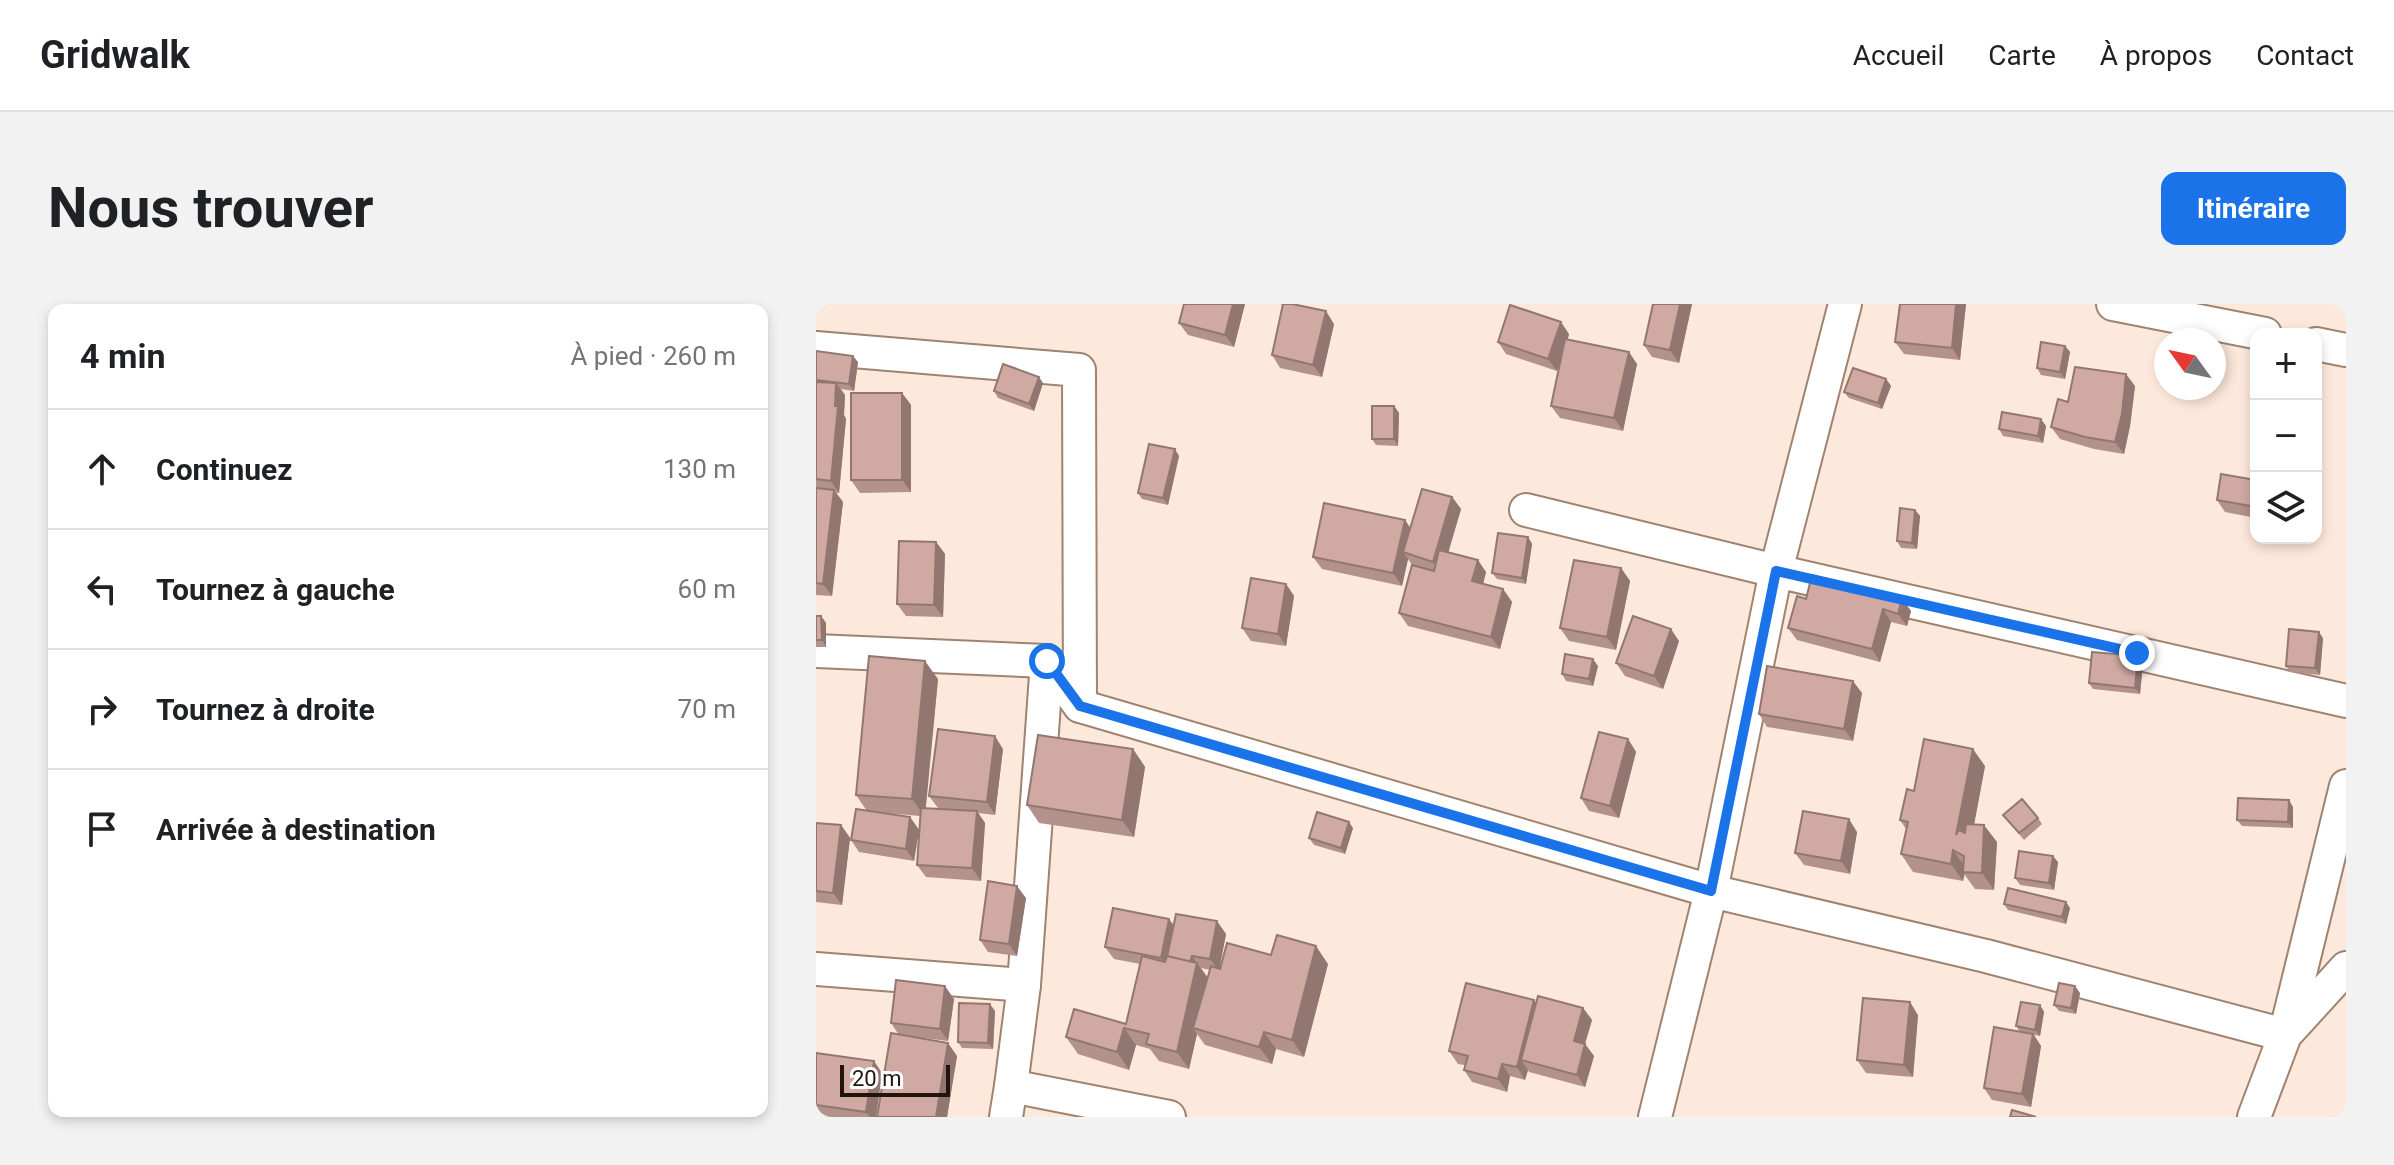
<!DOCTYPE html>
<html lang="fr">
<meta charset="utf-8">
<style>
body{margin:0;font-family:Roboto,sans-serif;background:#f2f2f2;color:#202124}
.controls{position:absolute;right:24px;top:24px;display:grid;overflow:hidden;border-radius:16px;box-shadow:0 4px 12px #0003}
.controls button{width:72px;height:72px;display:grid;place-items:center;padding:0;border:0;border-bottom:2px solid #e0e0e0;background:#fff;color:#202124;font:40px sans-serif}
.compass{position:absolute;left:1338px;top:24px;width:72px;height:72px;border-radius:50%;background:#fff;box-shadow:0 4px 12px #0003;rotate:303deg}
.scale{position:absolute;left:24px;bottom:20px;width:110px;box-sizing:border-box;padding-left:8px;border:4px solid #20150d;border-top:0;font-size:22px;line-height:28px;white-space:nowrap;color:#20150d;-webkit-text-stroke:6px #fff;paint-order:stroke}
.stop{position:absolute;width:24px;height:24px;margin:-18px;border:6px solid #1a73e8;border-radius:50%;background:#fff}
.stop.end{background:#1a73e8;border-color:#fff;box-shadow:0 2px 8px #0008}
.list{margin:0;padding:0;list-style:none}
h2{display:flex;justify-content:space-between;align-items:center;height:104px;margin:0;padding:0 32px;font-size:34px}
h2 small{font-size:26px;font-weight:400;color:#757577}
.list li{display:grid;grid-template-columns:52px 1fr auto;gap:24px;align-items:center;box-sizing:border-box;height:120px;padding:0 32px;border-top:2px solid #e0e0e0}
.list b{display:block;font-size:30px;white-space:nowrap}
.list em{font-size:26px;font-style:normal;color:#757577}
.icon{flex:none;width:44px;height:44px;fill:none;stroke:currentColor;stroke-width:2;stroke-linecap:round;stroke-linejoin:round}
.map{position:relative;flex:none;width:1530px;height:813px;overflow:hidden;border-radius:16px}
header{display:flex;align-items:center;gap:48px;box-sizing:border-box;height:112px;padding:0 40px;background:#fff;border-bottom:2px solid #e0e0e0}
header strong{font-size:38px}
nav{display:flex;gap:44px;margin-inline-start:auto;font-size:28px}
.intro{display:flex;align-items:center;justify-content:space-between;box-sizing:border-box;height:192px;padding:0 48px}
h1{margin:0;font-size:56px}
.button{padding:20px 36px;border-radius:16px;background:#1a73e8;color:#fff;font-size:28px;font-weight:700}
main{display:flex;gap:48px;padding:0 48px}
aside{flex:1;background:#fff;border-radius:16px;box-shadow:0 4px 12px #0003}
.map>svg:first-child{display:block}
.lines{fill:none;stroke-linecap:round;stroke-linejoin:round}
.minor-casing{stroke:#a0836f;stroke-width:36}
.minor{stroke:#fff;stroke-width:32}
.wall{fill:#b3928b;fill-rule:evenodd}
.shaded-wall{fill:#927771}
.building{fill:#d0aaa2;stroke:#927771;stroke-width:2}
.route{stroke:#1a73e8;stroke-width:10}
</style>
<header>
<strong>Gridwalk</strong>
<nav><a>Accueil</a><a>Carte</a><a>À propos</a><a>Contact</a></nav>
</header>
<div class="intro"><h1>Nous trouver</h1><a class="button">Itinéraire</a></div>
<main>
<aside>
<h2>4 min<small>À pied · 260 m</small></h2>
<ul class="list">
<li><svg class="icon" aria-label="ahead" viewBox="0 0 24 24"><path d="M12 20V5M6 11l6-6 6 6"/></svg><div><b>Continuez</b></div><em>130 m</em></li>
<li><svg class="icon" aria-label="left" viewBox="0 0 24 24"><path d="M17 20v-9H6M10 6l-5 5 5 5"/></svg><div><b>Tournez à gauche</b></div><em>60 m</em></li>
<li><svg class="icon" aria-label="right" viewBox="0 0 24 24"><path d="M7 20v-9h11M14 6l5 5-5 5"/></svg><div><b>Tournez à droite</b></div><em>70 m</em></li>
<li><svg class="icon" aria-label="arrive" viewBox="0 0 24 24"><path d="M6 21V4h12l-3 4 3 4H6"/></svg><div><b>Arrivée à destination</b></div></li>
</ul>
</aside>
<div class="map">
<svg width="1530" height="813" viewBox="0 0 1530 813">
<rect width="100%" height="100%" fill="#fde9dc"/>
<g class="lines">
<g class="minor-casing">
<g id="minor">
<path d="M1297 0 1449 30"/>
<path d="M1500 40 1530 46"/>
<path d="M0 44 263 66 264 402"/>
<path d="M710 206 960 267 1530 397"/>
<path d="M0 347 231 357 264 402 895 587 1170 652 1469 731 1530 482"/>
<path d="M0 665 208 681 195 782 353 813"/>
<path d="M208 681 231 357"/>
<path d="M190 813 195 782"/>
<path d="M839 813 895 587 960 267 1029 0"/>
<path d="M1438 813 1469 731 1530 664"/>
</g>
</g>
<use href="#minor" class="minor"/>
</g>
<g class="wall">
<path d="M429 0 418 43 372 31 363 19Z"/>
<path d="M464 0H476L518 20 506 73 464 64 456 51 467 1Z"/>
<path d="M837 0H876L863 59 836 53 828 41Z"/>
<path d="M1150 0 1144 56 1088 50 1079 38Z"/>
<path d="M753 30 752 35 821 60 807 127 744 114 735 102 744 57 741 67 690 50 682 38Z"/>
<path d="M1249 42 1254 48 1249 75 1225 71 1221 64Z"/>
<path d="M0 47 42 58 38 87 25 85 29 91 28 111 30 115 23 189H20L27 198 16 292 0 291Z"/>
<path d="M1070 75 1075 82 1066 105 1033 94 1028 88Z"/>
<path d="M227 79 218 107 182 94 178 87Z"/>
<path d="M1319 82 1314 122 1308 150 1278 145 1244 135 1235 123 1252 98Z"/>
<path d="M86 89 95 101V188L44 189 35 176Z"/>
<path d="M578 102 583 109 582 142 560 141 556 135Z"/>
<path d="M1230 122 1227 139 1187 132 1183 125Z"/>
<path d="M363 152 352 201 326 195 322 189Z"/>
<path d="M1440 176V214L1409 208 1401 196Z"/>
<path d="M636 193 645 205 632 248 670 268 667 280 687 285 696 298 684 345 592 322 583 309 596 261 592 255 586 282 506 265 497 253 589 216 594 224Z"/>
<path d="M1099 206 1104 212 1101 245 1085 244 1081 237Z"/>
<path d="M712 233 716 240 710 280 681 275 676 269Z"/>
<path d="M120 238 129 250 127 313 90 312 81 300Z"/>
<path d="M805 264 814 277 800 346 753 337 744 324Z"/>
<path d="M470 280 478 292 470 342 435 337 426 324Z"/>
<path d="M990 295H1086L1095 307 1091 322 1075 318 1064 358 981 336 972 324Z"/>
<path d="M0 312H5L10 319V343H0Z"/>
<path d="M1507 334 1504 371 1474 368 1470 362Z"/>
<path d="M863 337 847 385 809 372 800 359Z"/>
<path d="M1322 352 1327 359 1324 390 1277 385 1273 379Z"/>
<path d="M782 362 777 382 750 377 746 370Z"/>
<path d="M122 375 109 504 133 505 122 504 113 492 187 445 179 511 162 509 169 519 165 577 110 573 101 561 104 512 69 509 94 513 103 526 98 557 43 548 35 536 51 507 40 491Z"/>
<path d="M1046 389 1037 437 951 423 943 410Z"/>
<path d="M812 435 820 448 803 514 773 507 765 494Z"/>
<path d="M317 445 329 463 318 533 223 519 211 501Z"/>
<path d="M1169 462 1158 520 1181 538 1178 586 1159 585 1148 570 1147 577 1097 568 1085 550 1090 525 1084 516 1098 487Z"/>
<path d="M1477 503V524L1426 522 1421 516Z"/>
<path d="M1187 511 1222 514 1226 520 1208 536Z"/>
<path d="M0 519 25 521 34 534 26 601 0 598Z"/>
<path d="M537 524 529 550 498 541 493 534Z"/>
<path d="M1041 528 1034 570 988 561 979 549Z"/>
<path d="M1242 558 1238 586 1204 581 1199 574Z"/>
<path d="M210 594 201 652 172 648 164 636Z"/>
<path d="M1188 600 1254 604 1250 620 1192 606Z"/>
<path d="M358 621 410 630 403 665 455 651 512 660 488 753 460 745 456 760 389 741 381 730 373 765 343 757 334 745 320 741 313 766 262 750 250 733 310 720 324 660 298 655 289 643ZM385 664 394 666 392 674Z"/>
<path d="M1264 689 1260 710 1243 707 1238 701Z"/>
<path d="M138 695 132 737 92 732 141 752 131 813H61L83 731 75 719Z"/>
<path d="M718 696 720 700 767 704 776 716 769 740 778 752 769 783 713 768 712 766 709 776 694 772 691 788 656 778 648 766 649 761 642 760 633 747Z"/>
<path d="M1224 701 1228 708 1224 732 1218 731 1225 742 1215 803 1176 796 1168 784 1204 728 1200 722Z"/>
<path d="M179 707 177 745 146 744 142 738Z"/>
<path d="M1102 711 1097 773 1050 769 1041 756Z"/>
<path d="M0 749 66 769 60 813H5L0 812Z"/>
</g>
<g class="shaded-wall">
<path d="M417 0H429L418 43 409 31Z"/>
<path d="M864 0H876L863 59 854 46Z"/>
<path d="M1140 0H1150L1144 56 1136 44Z"/>
<path d="M510 7 518 20 506 73 497 61Z"/>
<path d="M745 18 753 30 741 67 732 55Z"/>
<path d="M1249 42 1254 48 1249 75 1244 68Z"/>
<path d="M813 48 821 60 807 127 798 114Z"/>
<path d="M37 52 42 58 38 87 33 80Z"/>
<path d="M1310 70 1319 82 1314 122 1308 150 1299 138Z"/>
<path d="M223 73 227 79 218 107 213 100Z"/>
<path d="M1070 75 1075 82 1066 105 1062 99Z"/>
<path d="M20 79 29 91 28 111 30 115 23 189 15 177Z"/>
<path d="M86 89 95 101V188L86 176Z"/>
<path d="M578 102 583 109 582 142 578 135Z"/>
<path d="M1225 115 1230 122 1227 139 1222 132Z"/>
<path d="M359 145 363 152 352 201 347 194Z"/>
<path d="M18 186 27 198 16 292 7 280Z"/>
<path d="M636 193 645 205 626 270 617 258Z"/>
<path d="M1099 206 1104 212 1101 245 1096 239Z"/>
<path d="M589 216 597 228 587 248 592 255 586 282 577 269Z"/>
<path d="M712 233 716 240 710 280 706 274Z"/>
<path d="M120 238 129 250 127 313 118 301Z"/>
<path d="M662 256 670 268 665 289 656 277Z"/>
<path d="M805 264 814 277 800 346 791 333Z"/>
<path d="M470 280 478 292 470 342 462 330Z"/>
<path d="M687 285 696 298 684 345 675 333Z"/>
<path d="M1086 295 1095 307 1091 322 1082 310Z"/>
<path d="M1067 305 1075 318 1064 358 1056 345Z"/>
<path d="M5 312 10 319V343L6 336Z"/>
<path d="M855 325 863 337 847 385 838 372Z"/>
<path d="M1503 328 1507 334 1504 371 1499 364Z"/>
<path d="M1322 352 1327 359 1324 390 1319 384Z"/>
<path d="M777 355 782 362 777 382 773 375Z"/>
<path d="M109 357 122 375 109 513 96 495Z"/>
<path d="M1037 377 1046 389 1037 437 1028 425Z"/>
<path d="M179 432 187 445 179 511 171 498Z"/>
<path d="M812 435 820 448 803 514 794 502Z"/>
<path d="M317 445 329 463 318 533 306 516Z"/>
<path d="M1157 445 1169 462 1153 548 1140 531Z"/>
<path d="M1473 496 1477 503V524L1472 518Z"/>
<path d="M161 507 169 519 165 577 156 564Z"/>
<path d="M94 513 103 526 98 557 90 545Z"/>
<path d="M1033 515 1041 528 1034 570 1025 557Z"/>
<path d="M533 518 537 524 529 550 525 544Z"/>
<path d="M25 521 34 534 26 601 17 589Z"/>
<path d="M1168 521 1181 538 1178 586 1166 569Z"/>
<path d="M1137 546 1150 564 1147 577 1135 560Z"/>
<path d="M1237 552 1242 558 1238 586 1233 579Z"/>
<path d="M201 582 210 594 201 652 193 640Z"/>
<path d="M1250 598 1254 604 1250 620 1246 613Z"/>
<path d="M353 615 362 627 354 666 345 654Z"/>
<path d="M401 617 410 630 403 667 394 655Z"/>
<path d="M500 642 512 660 488 753 476 736Z"/>
<path d="M376 652 394 677 377 724 381 730 373 765 361 748Z"/>
<path d="M129 682 138 695 132 737 124 725Z"/>
<path d="M1259 682 1264 689 1260 710 1255 704Z"/>
<path d="M718 696 727 709 705 756 712 766 709 776 701 763Z"/>
<path d="M1094 698 1102 711 1097 773 1088 761Z"/>
<path d="M174 700 179 707 177 745 172 739Z"/>
<path d="M1224 701 1228 708 1224 732 1219 726Z"/>
<path d="M767 704 776 716 766 749 758 737Z"/>
<path d="M308 724 320 741 313 766 301 748Z"/>
<path d="M448 728 460 745 456 760 443 743Z"/>
<path d="M1217 730 1225 742 1215 803 1206 790Z"/>
<path d="M132 739 141 752 131 813H120Z"/>
<path d="M769 740 778 752 769 783 761 771Z"/>
<path d="M58 757 66 769 60 813H54L50 808Z"/>
<path d="M686 760 694 772 691 788 682 775Z"/>
</g>
<g class="building">
<path d="M368 0H417L409 31 363 19Z"/>
<path d="M467 0H476L510 7 497 61 456 51Z"/>
<path d="M837 0H864L854 46 828 41Z"/>
<path d="M1084 0H1140L1136 44 1079 38Z"/>
<path d="M694 1 745 18 732 55 682 38Z"/>
<path d="M749 35 813 48 798 114 735 102Z"/>
<path d="M1225 38 1249 42 1244 68 1221 64Z"/>
<path d="M0 47 37 52 33 80 0 76Z"/>
<path d="M187 60 223 73 213 100 178 87Z"/>
<path d="M1259 63 1310 70 1306 110 1299 138 1269 133 1235 123 1242 95 1252 98Z"/>
<path d="M1037 64 1070 75 1062 99 1028 88Z"/>
<path d="M0 78 20 79 19 102H22L15 177 0 175Z"/>
<rect x="35" y="89" width="51" height="87"/>
<rect x="556" y="102" width="22" height="33"/>
<path d="M1186 108 1225 115 1222 132 1183 125Z"/>
<path d="M333 140 359 145 347 194 322 189Z"/>
<path d="M1405 170 1440 176V203L1401 196Z"/>
<path d="M0 184 18 186 7 280 0 279Z"/>
<path d="M606 185 636 193 617 258 587 248Z"/>
<path d="M508 199 589 216 577 269 497 253Z"/>
<path d="M1084 204 1099 206 1096 239 1081 237Z"/>
<path d="M682 229 712 233 706 274 676 269Z"/>
<path d="M83 237 120 238 118 301 81 300Z"/>
<path d="M623 246 662 256 656 277 687 285 675 333 583 309 596 261 618 267Z"/>
<path d="M758 256 805 264 791 333 744 324Z"/>
<path d="M996 271 1086 295 1082 310 1067 305 1056 345 972 324 981 292 990 295Z"/>
<path d="M435 274 470 280 462 330 426 324Z"/>
<path d="M0 312H5L6 336H0Z"/>
<path d="M817 312 855 325 838 372 800 359Z"/>
<path d="M1473 325 1503 328 1499 364 1470 362Z"/>
<path d="M1276 348 1322 352 1319 384 1273 379Z"/>
<path d="M749 350 777 355 773 375 746 370Z"/>
<path d="M53 352 109 357 96 495 40 491Z"/>
<path d="M951 362 1037 377 1028 425 943 410Z"/>
<path d="M122 425 179 432 171 498 113 492Z"/>
<path d="M783 428 812 435 794 502 765 494Z"/>
<path d="M222 431 317 445 306 516 211 501Z"/>
<path d="M1108 435 1157 445 1140 531 1143 526 1149 529 1150 520 1168 521 1166 569 1147 568 1148 552 1137 546 1135 560 1085 550 1092 518 1084 516 1091 485 1098 487Z"/>
<path d="M1422 494 1473 496 1472 518 1421 516Z"/>
<path d="M1206 495 1222 514 1203 529 1187 511Z"/>
<path d="M105 504 161 507 156 564 101 561Z"/>
<path d="M40 505 94 513 90 545 35 536Z"/>
<path d="M987 507 1033 515 1025 557 979 549Z"/>
<path d="M501 508 533 518 525 544 493 534Z"/>
<path d="M0 519 25 521 17 589 0 587Z"/>
<path d="M1203 547 1237 552 1233 579 1199 574Z"/>
<path d="M172 577 201 582 193 640 164 636Z"/>
<path d="M1192 584 1250 598 1246 613 1188 600Z"/>
<path d="M297 604 353 615 345 654 289 643Z"/>
<path d="M360 610 401 617 394 655 376 652 374 658 351 653Z"/>
<path d="M461 631 500 642 476 736 448 728 443 743 377 724 395 662 404 665 411 639 455 651Z"/>
<path d="M326 652 349 658 351 652 381 659 361 748 330 740 333 730 308 724 301 748 250 733 258 705 310 720Z"/>
<path d="M80 676 129 682 124 725 75 719Z"/>
<path d="M650 679 718 696 701 763 686 760 682 775 648 766 652 752 633 747Z"/>
<path d="M1243 679 1259 682 1255 704 1238 701Z"/>
<path d="M722 692 767 704 758 737 769 740 761 771 705 756Z"/>
<path d="M1047 694 1094 698 1088 761 1041 756Z"/>
<path d="M1205 698 1224 701 1219 726 1200 722Z"/>
<path d="M143 699 174 700 172 739 142 738Z"/>
<path d="M1178 723 1217 730 1206 790 1168 784Z"/>
<path d="M75 729 132 739 120 813H61Z"/>
<path d="M0 749 58 757 50 808 0 801Z"/>
<path d="M1196 806 1220 813H1194Z"/>
</g>
<g class="lines">
<path class="route" d="M231 357 264 402 895 587 960 267 1321 349"/>
</g>
</svg>
<div class="controls">
<button>+</button>
<button>−</button>
<button><svg class="icon" aria-label="layers" viewBox="0 0 24 24"><path d="M12 4l9 5-9 5-9-5zM3 14l9 5 9-5"/></svg></button>
</div>
<svg class="compass" viewBox="-18 -18 36 36"><path d="M0-13l5 13h-10z" fill="#e53935"/><path d="M0 13l5-13h-10z" fill="#757577"/></svg>
<div class="scale">20 m</div>
<div class="stop" style="left:231px;top:357px"></div>
<div class="stop end" style="left:1321px;top:349px"></div>
</div>
</main>
